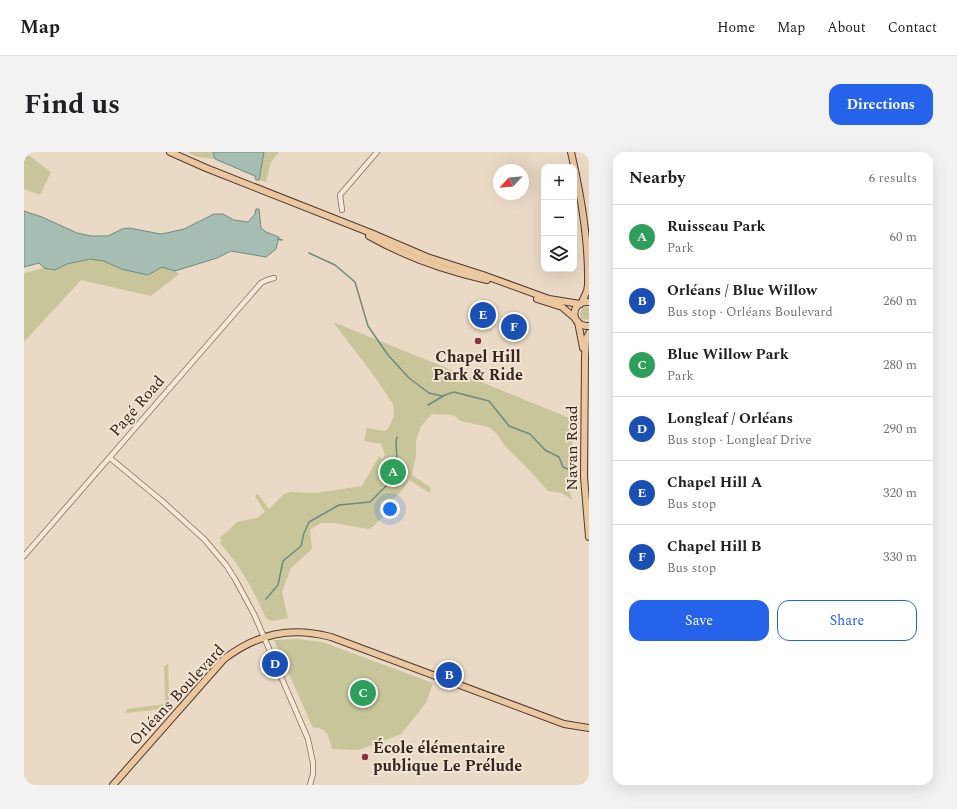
<!DOCTYPE html>
<meta charset="utf-8">
<style>
body{margin:0;font-family:Spectral,serif;background:#f2f2f2;color:#202124}
.controls{position:absolute;right:12px;top:12px;display:grid;overflow:hidden;border-radius:8px;box-shadow:0 4px 16px #0002}
.controls button{width:36px;height:36px;display:grid;place-items:center;padding:0;border:0;border-bottom:1px solid #e0e0e0;background:#fff;color:#202124;font:20px sans-serif}
.compass{position:absolute;left:469px;top:12px;width:36px;height:36px;border-radius:50%;background:#fff;box-shadow:0 4px 16px #0002;rotate:244deg}
.you{position:absolute;left:366px;top:357px;width:14px;height:14px;margin:-10px;border:3px solid #fff;border-radius:50%;background:#1a73e8;box-shadow:0 0 0 6px #1a73e833}
.badge{display:grid;place-items:center;width:26px;height:26px;border-radius:50%;background:#2563eb;color:#fff;font-size:13px;font-weight:700}
.pin{position:absolute;translate:-50% -50%;border:2px solid #fff;box-shadow:0 1px 4px #0006}
.list{margin:0;padding:0;list-style:none}
h2{display:flex;justify-content:space-between;align-items:center;height:52px;margin:0;padding:0 16px;font-size:17px}
h2 small{font-size:13px;font-weight:400;color:#757577}
.list li{display:grid;grid-template-columns:26px 1fr auto;gap:12px;align-items:center;box-sizing:border-box;height:64px;padding:0 16px;border-top:1px solid #e0e0e0}
.list b{display:block;font-size:15px;white-space:nowrap}
.list p{margin:0;font-size:13px;white-space:nowrap;color:#757577}
.list em{font-size:13px;font-style:normal;color:#757577}
.actions{display:flex;gap:8px;padding:12px 16px}
.actions a{flex:1;padding:9px 0;border:1px solid #2563eb;border-radius:12px;text-align:center;font-size:14px;color:#2563eb}
.actions .main{background:#2563eb;color:#fff}
.icon{flex:none;width:22px;height:22px;fill:none;stroke:currentColor;stroke-width:2;stroke-linecap:round;stroke-linejoin:round}
.map{position:relative;flex:none;width:565px;height:633px;overflow:hidden;border-radius:12px}
header{display:flex;align-items:center;gap:24px;box-sizing:border-box;height:56px;padding:0 20px;background:#fff;border-bottom:1px solid #e0e0e0}
header strong{font-size:19px}
nav{display:flex;gap:22px;margin-inline-start:auto;font-size:14px}
.intro{display:flex;align-items:center;justify-content:space-between;box-sizing:border-box;height:96px;padding:0 24px}
h1{margin:0;font-size:28px}
.button{padding:10px 18px;border-radius:12px;background:#2563eb;color:#fff;font-size:14px;font-weight:700}
main{display:flex;gap:24px;padding:0 24px}
aside{flex:1;background:#fff;border-radius:12px;box-shadow:0 4px 16px #0002}
.map>svg:first-child{display:block}
.green{fill:#c7c599}
.water{fill:#a6bdb3;stroke:#6d8b7f}
.lines{fill:none;stroke-linecap:round;stroke-linejoin:round}
.stream{stroke:#6d8b7f;stroke-width:1.5}
.minor-casing{stroke:#836b5c;stroke-width:6}
.major-casing{stroke:#513a30;stroke-width:8}
.minor{stroke:#f6e8d6;stroke-width:4.5}
.major{stroke:#eac79f;stroke-width:6}
.poi-dot{fill:#8d3140;stroke:#f2e4d3;stroke-width:1.5}
.labels{text-anchor:middle;dominant-baseline:central;stroke-width:4;stroke-linejoin:round;paint-order:stroke}
.poi-label{font-size:16px;font-weight:bold;fill:#34261f;stroke:#f2e4d3}
.street-label{font-size:16px;fill:#34261f;stroke:#f2e4d3}
</style>
<header>
<strong>Map</strong>
<nav><a>Home</a><a>Map</a><a>About</a><a>Contact</a></nav>
</header>
<div class="intro"><h1>Find us</h1><a class="button">Directions</a></div>
<main>
<div class="map">
<svg width="565" height="633" viewBox="0 0 565 633">
<rect width="100%" height="100%" fill="#ead9c4"/>
<g class="green">
<path d="M0 0 27 20 16 43 0 37Z"/>
<path d="M164 0H189L191 7 173 5Z"/>
<path d="M240 0H255L247 10 242 30 235 28Z"/>
<path d="M66 107 80 109 97 117 138 115 151 119 155 122 127 144 57 128 0 190V121L20 116 31 118 43 112Z"/>
<path d="M562 155 565 156V168L558 167 556 162 558 156Z"/>
<path d="M309 170 553 269 544 311V332L548 348 538 341 524 339 505 318 481 294 473 282 465 275 437 269 429 263 408 262 397 274 392 289V304L388 323 407 336 406 341 385 328C381 336 375 341 369 348 360 359 359 368 345 377L310 371H297L286 378 288 397 267 416 258 440 264 466 247 469 242 466C228 436 218 416 196 391L198 389 196 386 213 370 233 366 241 360 231 344 234 342 245 357 260 342 266 340 291 341 338 334 355 304 358 307 361 303 357 292 340 289 343 276 361 279 365 275 370 264 369 252 348 221Z"/>
<path d="M274 487 298 490 409 531 402 551 377 582 335 598 308 597C305 586 303 574 289 576L250 488Z"/>
<path d="M144 512 145 548 137 557 102 561 103 557 141 552 140 514Z"/>
</g>
<g class="water">
<path d="M189 0H240L235 28H232L231 24 191 7Z"/>
<path d="M232 57H235L237 76 242 80 255 85 252 97 242 105 207 99 193 106 151 119 138 115 124 123 97 117 80 109 66 107 43 112 31 118 20 116 15 111 0 115V59L18 65 53 81 67 84H84L98 77 105 76 137 82 147 80 160 77 190 62H199L210 68 224 70 231 62Z"/>
</g>
<g class="lines">
<g class="stream">
<path d="M254 87 258 88"/>
<path d="M285 101 311 113 331 130 344 174 364 203 385 226 405 241 418 244"/>
<path d="M404 253 421 243 430 240 465 249 485 274 506 282 521 298 535 305 539 315 546 318"/>
<path d="M242 447 254 433 259 409 277 394 280 381 285 370 315 353 346 350 367 329 373 309 372 290 373 285"/>
</g>
<g class="minor-casing">
<g id="minor">
<path d="M318 58 316 43 353 0"/>
<path d="M86 306 138 349 180 387 202 413 211 427 230 462 284 587 289 611V622L286 633"/>
<path d="M0 404 237 131 243 128 250 126"/>
</g>
</g>
<g class="major-casing">
<g id="major">
<path d="M146 0 182 16 347 81 403 105 459 123 525 147 556 152"/>
<path d="M547 0C557 43 565 88 564 133L563 139 558 150"/>
<path d="M345 84C382 105 422 119 463 128"/>
<path d="M513 147 538 155 551 166"/>
<path d="M565 150C546 148 545 175 565 174"/>
<path d="M554 170 559 196"/>
<path d="M565 181 562 187 561 206 560 325 565 385"/>
<path d="M89 633 200 507C233 482 266 474 307 485L540 572 565 576"/>
</g>
</g>
<use href="#minor" class="minor"/>
<use href="#major" class="major"/>
</g>
<g class="poi-dot">
<circle cx="454" cy="189" r="4"/>
<circle cx="341" cy="605" r="4"/>
</g>
<g class="labels">
<g class="poi-label">
<text x="454" y="205">Chapel Hill<tspan x="454" dy="18">Park &amp; Ride</tspan></text>
<text x="349" y="596" text-anchor="start">École élémentaire<tspan x="349" dy="18">publique Le Prélude</tspan></text>
</g>
<g class="street-label">
<text transform="translate(113 254) rotate(-49)">Pagé Road</text>
<text transform="translate(548 296) rotate(-90)">Navan Road</text>
<text transform="translate(153 543) rotate(-47)">Orléans Boulevard</text>
</g>
</g>
</svg>
<div class="controls">
<button>+</button>
<button>−</button>
<button><svg class="icon" aria-label="layers" viewBox="0 0 24 24"><path d="M12 4l9 5-9 5-9-5zM3 14l9 5 9-5"/></svg></button>
</div>
<svg class="compass" viewBox="-18 -18 36 36"><path d="M0-13l5 13h-10z" fill="#e53935"/><path d="M0 13l5-13h-10z" fill="#757577"/></svg>
<div class="you"></div>
<div class="pin badge" style="left:369px;top:320px;background:#2e9e5b">A</div>
<div class="pin badge" style="left:425px;top:523px;background:#1a4fb4">B</div>
<div class="pin badge" style="left:339px;top:541px;background:#2e9e5b">C</div>
<div class="pin badge" style="left:251px;top:512px;background:#1a4fb4">D</div>
<div class="pin badge" style="left:459px;top:163px;background:#1a4fb4">E</div>
<div class="pin badge" style="left:490px;top:175px;background:#1a4fb4">F</div>
</div>
<aside>
<h2>Nearby<small>6 results</small></h2>
<ul class="list">
<li><span class="badge" style="background:#2e9e5b">A</span><div><b>Ruisseau Park</b><p>Park</p></div><em>60 m</em></li>
<li><span class="badge" style="background:#1a4fb4">B</span><div><b>Orléans / Blue Willow</b><p>Bus stop · Orléans Boulevard</p></div><em>260 m</em></li>
<li><span class="badge" style="background:#2e9e5b">C</span><div><b>Blue Willow Park</b><p>Park</p></div><em>280 m</em></li>
<li><span class="badge" style="background:#1a4fb4">D</span><div><b>Longleaf / Orléans</b><p>Bus stop · Longleaf Drive</p></div><em>290 m</em></li>
<li><span class="badge" style="background:#1a4fb4">E</span><div><b>Chapel Hill A</b><p>Bus stop</p></div><em>320 m</em></li>
<li><span class="badge" style="background:#1a4fb4">F</span><div><b>Chapel Hill B</b><p>Bus stop</p></div><em>330 m</em></li>
</ul>
<div class="actions"><a class="main">Save</a><a>Share</a></div>
</aside>
</main>
